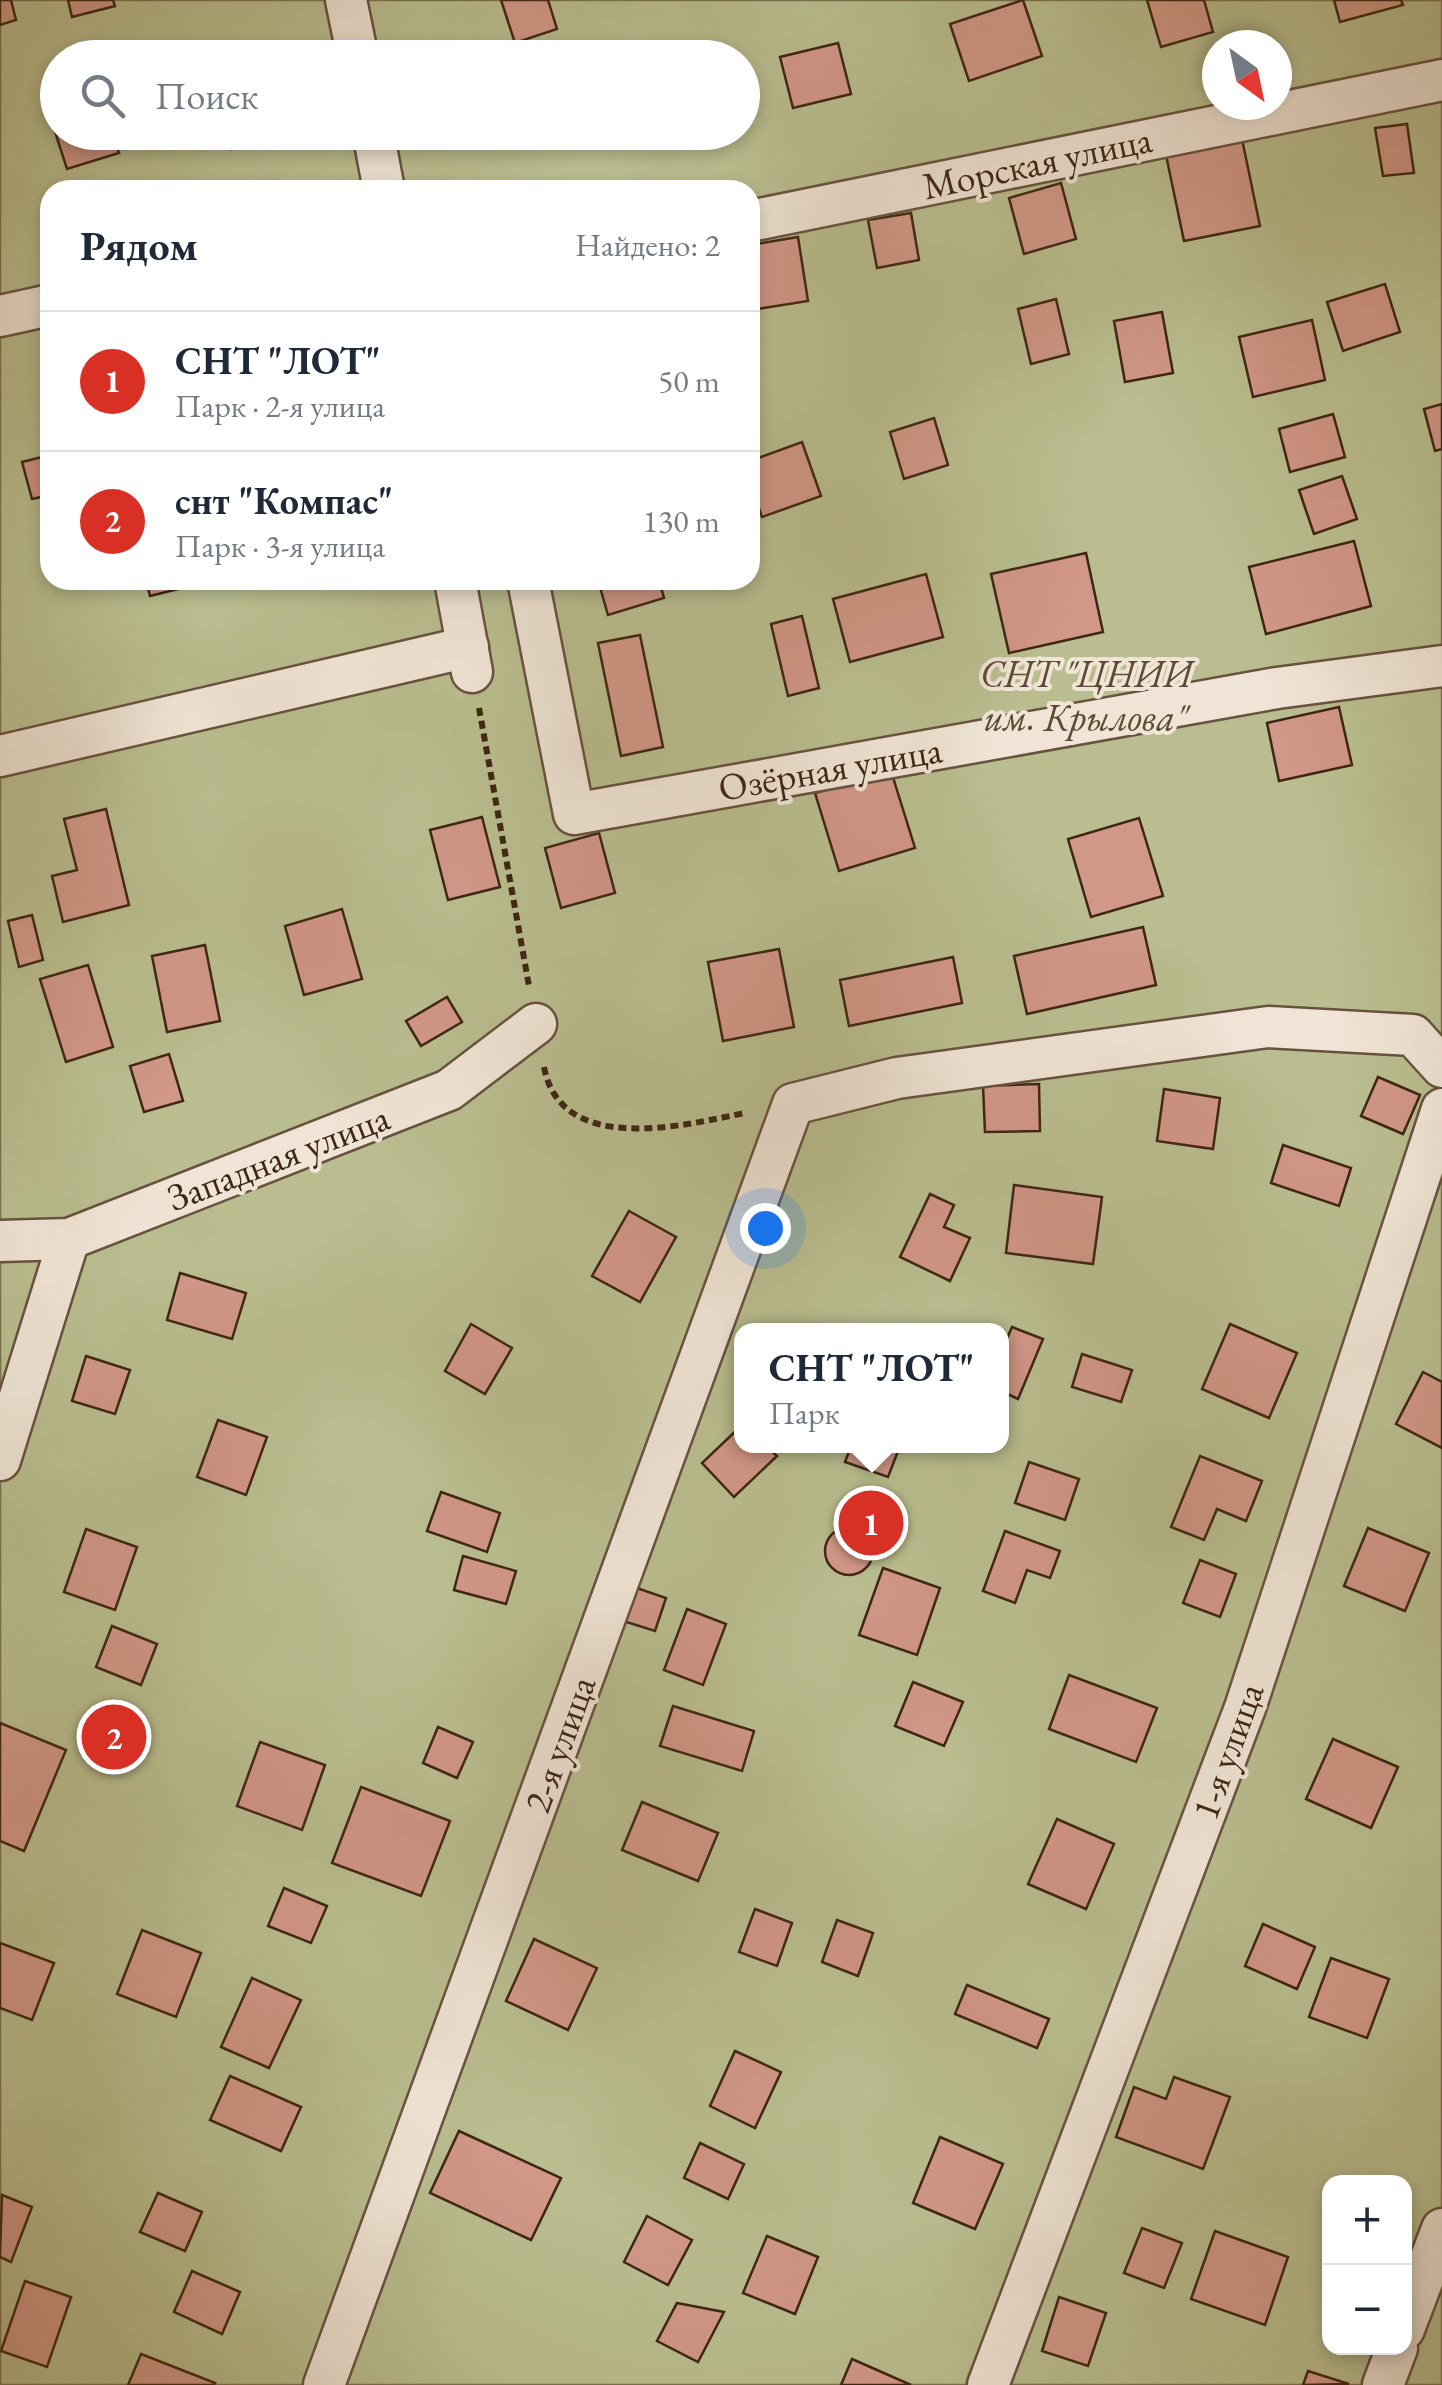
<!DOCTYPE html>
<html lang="ru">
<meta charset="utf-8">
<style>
body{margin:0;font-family:"EB Garamond",serif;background:#f6f6f7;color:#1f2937}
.controls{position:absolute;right:30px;bottom:30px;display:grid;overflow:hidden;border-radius:20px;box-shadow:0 5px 15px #0003}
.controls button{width:90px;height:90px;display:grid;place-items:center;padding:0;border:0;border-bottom:2px solid #e0e1e3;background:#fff;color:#1f2937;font:50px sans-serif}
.compass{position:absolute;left:1202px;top:30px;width:90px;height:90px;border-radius:50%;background:#fff;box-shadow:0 5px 15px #0003;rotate:147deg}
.you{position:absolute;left:765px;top:1228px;width:35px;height:35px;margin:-25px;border:8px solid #fff;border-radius:50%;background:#1a73e8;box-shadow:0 0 0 15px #1a73e833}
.badge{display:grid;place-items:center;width:65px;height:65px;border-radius:50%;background:#d93025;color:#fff;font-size:32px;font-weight:700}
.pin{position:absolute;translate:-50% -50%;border:5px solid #fff;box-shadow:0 2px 10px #0006}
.popup{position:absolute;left:734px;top:1323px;width:275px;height:130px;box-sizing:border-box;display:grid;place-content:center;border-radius:20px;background:#fff;filter:drop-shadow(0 2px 8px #0005);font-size:32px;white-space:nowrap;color:#747a83}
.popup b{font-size:38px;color:#1f2937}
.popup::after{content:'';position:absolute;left:50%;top:100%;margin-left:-20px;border:20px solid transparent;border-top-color:#fff}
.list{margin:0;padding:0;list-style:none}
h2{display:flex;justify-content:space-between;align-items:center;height:130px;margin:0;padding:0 40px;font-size:42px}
h2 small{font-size:32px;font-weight:400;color:#747a83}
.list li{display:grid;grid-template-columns:65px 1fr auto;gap:30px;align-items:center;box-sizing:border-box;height:140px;padding:0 40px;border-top:2px solid #e0e1e3}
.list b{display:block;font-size:38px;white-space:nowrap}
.list p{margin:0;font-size:32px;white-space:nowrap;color:#747a83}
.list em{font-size:32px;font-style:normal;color:#747a83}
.icon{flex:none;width:55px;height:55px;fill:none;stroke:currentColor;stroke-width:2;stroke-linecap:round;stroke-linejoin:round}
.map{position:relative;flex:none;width:1442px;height:2385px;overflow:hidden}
.search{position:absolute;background:#fff;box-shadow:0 5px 15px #0003;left:40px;top:40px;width:720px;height:110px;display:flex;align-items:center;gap:25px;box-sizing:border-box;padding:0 35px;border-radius:55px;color:#747a83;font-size:38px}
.panel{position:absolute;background:#fff;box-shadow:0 5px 15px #0003;left:40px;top:180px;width:720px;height:410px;border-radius:30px}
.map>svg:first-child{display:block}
.green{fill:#b9bd8f;stroke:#7c7252;stroke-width:2.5;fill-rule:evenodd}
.building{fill:#d19787;stroke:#3e2614;stroke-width:2.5}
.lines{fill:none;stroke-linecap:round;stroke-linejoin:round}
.minor-casing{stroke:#68523f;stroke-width:45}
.path{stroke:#3e2614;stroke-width:6;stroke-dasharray:8 5;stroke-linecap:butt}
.minor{stroke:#efe4d5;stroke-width:40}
.labels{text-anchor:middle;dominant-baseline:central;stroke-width:8;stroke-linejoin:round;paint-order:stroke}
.street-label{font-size:38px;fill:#3e2614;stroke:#efe4d5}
.park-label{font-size:38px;font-style:italic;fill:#5d4c33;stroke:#efe4d5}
</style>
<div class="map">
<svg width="1442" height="2385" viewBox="0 0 1442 2385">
<rect width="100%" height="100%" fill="#e6d6bf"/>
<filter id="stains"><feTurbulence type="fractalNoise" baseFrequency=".002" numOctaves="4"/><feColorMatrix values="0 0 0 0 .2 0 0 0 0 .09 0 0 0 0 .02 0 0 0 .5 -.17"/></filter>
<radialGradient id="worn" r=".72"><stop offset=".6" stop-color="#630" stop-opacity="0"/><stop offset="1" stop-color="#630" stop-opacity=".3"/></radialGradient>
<path class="green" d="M0 0H1442V2385H0ZM1217 45H1277V105H1217ZM58 58H742V132H58ZM50 190H750V580H50ZM741 1330H1001V1446H741ZM1330 2182H1404V2348H1330Z"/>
<g class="building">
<path d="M0 0H11L16 20 0 25Z"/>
<path d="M68 0H113L115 6 72 17Z"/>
<path d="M501 0H548L557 29 515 43Z"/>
<path d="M1023 0 1042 56 969 81 950 24Z"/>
<path d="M1147 0H1204L1213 32 1161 47Z"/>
<path d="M1334 0H1401L1403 5 1340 22Z"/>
<path d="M838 43 851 94 793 108 780 57Z"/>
<path d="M58 107V132H112L119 153 67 169 48 110Z"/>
<path d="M1407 124 1414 173 1383 176 1375 128Z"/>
<path d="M228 132H289V134L232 149Z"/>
<path d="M1242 139 1260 226 1184 241 1166 155Z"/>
<path d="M1061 183 1076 239 1024 254 1009 198Z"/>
<path d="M911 213 919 260 877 268 868 220Z"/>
<path d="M798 237 808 301 757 309 750 245Z"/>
<path d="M1385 284 1400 332 1343 351 1327 302Z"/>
<path d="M1056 299 1069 354 1031 364 1018 309Z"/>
<path d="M1162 312 1173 373 1125 382 1114 321Z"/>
<path d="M1312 320 1325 380 1253 397 1239 337Z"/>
<path d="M1442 404V449L1435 451 1424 409Z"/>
<path d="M1333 414 1345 457 1290 472 1279 429Z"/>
<path d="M934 418 948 465 904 479 890 432Z"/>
<path d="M802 442 821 496 762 517 750 482V461Z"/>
<path d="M50 455V495L32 499 22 462Z"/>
<path d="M1342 476 1357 519 1314 534 1299 490Z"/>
<path d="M1354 541 1371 606 1266 634 1249 567Z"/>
<path d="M1086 553 1103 632 1009 653 991 574Z"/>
<path d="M926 574 943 637 850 662 833 599Z"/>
<path d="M146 580H215L150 596Z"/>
<path d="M598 580H659L664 598 608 615Z"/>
<path d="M802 616 819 688 788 696 771 624Z"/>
<path d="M640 635 663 747 621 756 598 643Z"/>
<path d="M1339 707 1352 765 1279 781 1267 723Z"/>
<path d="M891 771 915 848 839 871 815 793Z"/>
<path d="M106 809 129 905 63 922 52 876 77 870 64 819Z"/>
<path d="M482 817 500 887 448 900 430 830Z"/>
<path d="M1139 818 1163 896 1091 917 1068 839Z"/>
<path d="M599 833 615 893 561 908 545 848Z"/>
<path d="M342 909 362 979 304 995 285 926Z"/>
<path d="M32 915 43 960 19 967 8 921Z"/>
<path d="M1143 927 1156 985 1027 1014 1014 956Z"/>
<path d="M205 945 220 1021 167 1032 152 956Z"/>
<path d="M779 949 794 1027 723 1041 708 962Z"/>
<path d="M953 957 962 1003 849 1026 840 980Z"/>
<path d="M88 965 113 1047 66 1062 40 979Z"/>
<path d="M447 997 462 1022 421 1046 406 1021Z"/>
<path d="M169 1054 183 1101 144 1112 130 1066Z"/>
<path d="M1378 1077 1420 1095 1403 1134 1361 1116Z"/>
<path d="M1039 1084 1040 1131 985 1132 983 1086Z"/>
<path d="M1164 1089 1220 1098 1213 1149 1157 1141Z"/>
<path d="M1283 1145 1351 1168 1339 1206 1271 1183Z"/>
<path d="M1014 1185 1102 1197 1093 1264 1006 1253Z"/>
<path d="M930 1194 954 1205 944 1227 970 1238 950 1281 900 1257Z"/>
<path d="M629 1211 676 1237 640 1302 592 1276Z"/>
<path d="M180 1273 246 1293 232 1339 167 1320Z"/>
<path d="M471 1324 512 1348 485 1394 445 1371Z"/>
<path d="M1230 1324 1297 1353 1269 1418 1202 1389Z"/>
<path d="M1012 1327 1043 1339 1018 1399 1001 1391V1352Z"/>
<path d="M1082 1354 1132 1370 1121 1402 1072 1387Z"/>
<path d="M86 1356 130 1370 115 1414 72 1401Z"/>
<path d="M1423 1372 1442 1382V1448L1396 1424Z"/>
<path d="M218 1420 267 1437 246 1495 197 1477Z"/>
<path d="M741 1426V1446H766L777 1456 734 1497 702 1463Z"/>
<path d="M851 1446H900L888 1477 845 1462Z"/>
<path d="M1200 1456 1262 1481 1246 1521 1217 1509 1204 1540 1171 1527Z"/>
<path d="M1029 1462 1079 1479 1065 1520 1015 1503Z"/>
<path d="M441 1492 500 1513 487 1552 427 1531Z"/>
<circle cx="849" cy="1551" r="24"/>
<path d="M1368 1528 1429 1553 1405 1611 1344 1586Z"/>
<path d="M86 1529 137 1547 115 1610 64 1592Z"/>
<path d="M1005 1531 1060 1551 1050 1578 1027 1570 1015 1603 983 1591Z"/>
<path d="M463 1556 516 1571 506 1604 454 1590Z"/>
<path d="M1200 1560 1236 1574 1220 1617 1183 1603Z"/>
<path d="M883 1568 940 1588 917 1655 859 1635Z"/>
<path d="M631 1586 666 1598 655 1631 620 1620Z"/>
<path d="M687 1609 726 1624 703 1685 664 1670Z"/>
<path d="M112 1626 157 1644 141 1685 96 1667Z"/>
<path d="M1069 1675 1157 1708 1136 1762 1049 1729Z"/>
<path d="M913 1682 963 1702 944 1746 895 1726Z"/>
<path d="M673 1706 754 1731 742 1771 660 1746Z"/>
<path d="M0 1723 66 1750 24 1851 0 1841Z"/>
<path d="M438 1727 473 1742 457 1778 423 1763Z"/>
<path d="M1333 1739 1398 1767 1371 1828 1306 1799Z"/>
<path d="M260 1742 325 1765 302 1830 237 1806Z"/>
<path d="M361 1787 450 1821 421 1896 332 1863Z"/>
<path d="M642 1802 718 1833 698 1881 622 1850Z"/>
<path d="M1057 1819 1114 1844 1086 1909 1028 1884Z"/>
<path d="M284 1888 327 1906 311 1943 268 1926Z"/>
<path d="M755 1909 792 1923 777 1966 739 1952Z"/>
<path d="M837 1920 873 1933 858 1976 822 1962Z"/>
<path d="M1263 1924 1315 1947 1297 1989 1245 1966Z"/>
<path d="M142 1930 201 1953 176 2017 117 1994Z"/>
<path d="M534 1939 597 1968 568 2030 506 2001Z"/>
<path d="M0 1943 54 1963 32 2020 0 2008Z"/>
<path d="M1331 1958 1389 1979 1367 2038 1309 2017Z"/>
<path d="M252 1978 301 2000 269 2068 221 2047Z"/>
<path d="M967 1985 1049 2019 1037 2048 955 2014Z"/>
<path d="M735 2051 781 2072 755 2128 710 2106Z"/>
<path d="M230 2076 301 2107 281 2151 210 2120Z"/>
<path d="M1174 2077 1230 2097 1203 2169 1116 2137 1134 2087 1166 2099Z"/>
<path d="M459 2131 561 2178 531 2240 430 2193Z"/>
<path d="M940 2137 1003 2164 975 2229 913 2203Z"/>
<path d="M700 2143 744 2164 728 2199 684 2178Z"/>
<path d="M158 2193 202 2212 185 2251 140 2232Z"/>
<path d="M2 2195 32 2207 11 2262 0 2257Z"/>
<path d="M647 2216 692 2240 668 2285 624 2262Z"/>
<path d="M1142 2228 1182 2243 1164 2288 1124 2273Z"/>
<path d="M1215 2231 1288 2257 1265 2325 1191 2299Z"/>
<path d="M767 2236 818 2257 795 2314 743 2293Z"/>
<path d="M192 2271 240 2292 222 2334 174 2312Z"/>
<path d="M25 2281 71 2297 47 2367 1 2351Z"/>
<path d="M1059 2297 1106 2313 1088 2366 1042 2351Z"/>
<path d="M677 2303 724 2312 698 2362 657 2341Z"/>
<path d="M141 2354 215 2383 214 2385H128Z"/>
<path d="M852 2359 911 2385H841Z"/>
<path d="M1308 2371 1349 2384 1303 2385Z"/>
</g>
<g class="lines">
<g class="minor-casing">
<g id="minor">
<path d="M346 0 358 58"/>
<path d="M373 132 384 190"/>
<path d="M750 221 1442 80"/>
<path d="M0 316 50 305"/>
<path d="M455 580 472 672"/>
<path d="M528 580 574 814 1277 688 1442 666"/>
<path d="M0 756 468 647"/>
<path d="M0 1241 69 1239 449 1090 536 1024"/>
<path d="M0 1460 69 1239"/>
<path d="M1404 2329 1442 2229"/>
<path d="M324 2385 793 1104 897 1078 1268 1027 1413 1035 1442 1067"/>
<path d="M988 2385 1245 1708 1442 1109"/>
<path d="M1383 2385 1397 2348"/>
</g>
</g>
<g class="path">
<path d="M479 708 529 986"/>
<path d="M544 1067C561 1157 685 1125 745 1113"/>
</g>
<use href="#minor" class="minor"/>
</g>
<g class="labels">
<g class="street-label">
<text transform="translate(1037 162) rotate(-12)">Морская улица</text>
<text transform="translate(830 768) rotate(-10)">Озёрная улица</text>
<text transform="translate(278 1157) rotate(-21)">Западная улица</text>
<text transform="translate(559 1744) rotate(-70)">2-я улица</text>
<text transform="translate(1227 1751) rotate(-70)">1-я улица</text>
</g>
<g class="park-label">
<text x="1086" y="672">СНТ "ЦНИИ<tspan x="1086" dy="44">им. Крылова"</tspan></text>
</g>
</g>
<rect width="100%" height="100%" filter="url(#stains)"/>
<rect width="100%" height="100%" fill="url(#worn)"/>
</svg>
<div class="controls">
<button>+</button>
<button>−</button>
</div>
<svg class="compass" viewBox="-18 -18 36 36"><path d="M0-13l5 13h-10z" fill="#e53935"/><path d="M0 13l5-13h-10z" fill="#747a83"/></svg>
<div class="you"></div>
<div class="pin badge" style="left:871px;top:1523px">1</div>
<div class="popup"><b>СНТ &quot;ЛОТ&quot;</b>Парк</div>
<div class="pin badge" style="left:114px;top:1737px">2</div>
<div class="search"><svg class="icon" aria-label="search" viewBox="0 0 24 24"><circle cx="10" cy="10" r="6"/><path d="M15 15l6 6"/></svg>Поиск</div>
<section class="panel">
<h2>Рядом<small>Найдено: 2</small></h2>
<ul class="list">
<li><span class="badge">1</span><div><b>СНТ &quot;ЛОТ&quot;</b><p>Парк · 2-я улица</p></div><em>50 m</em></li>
<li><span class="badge">2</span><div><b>снт &quot;Компас&quot;</b><p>Парк · 3-я улица</p></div><em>130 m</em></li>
</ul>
</section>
</div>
